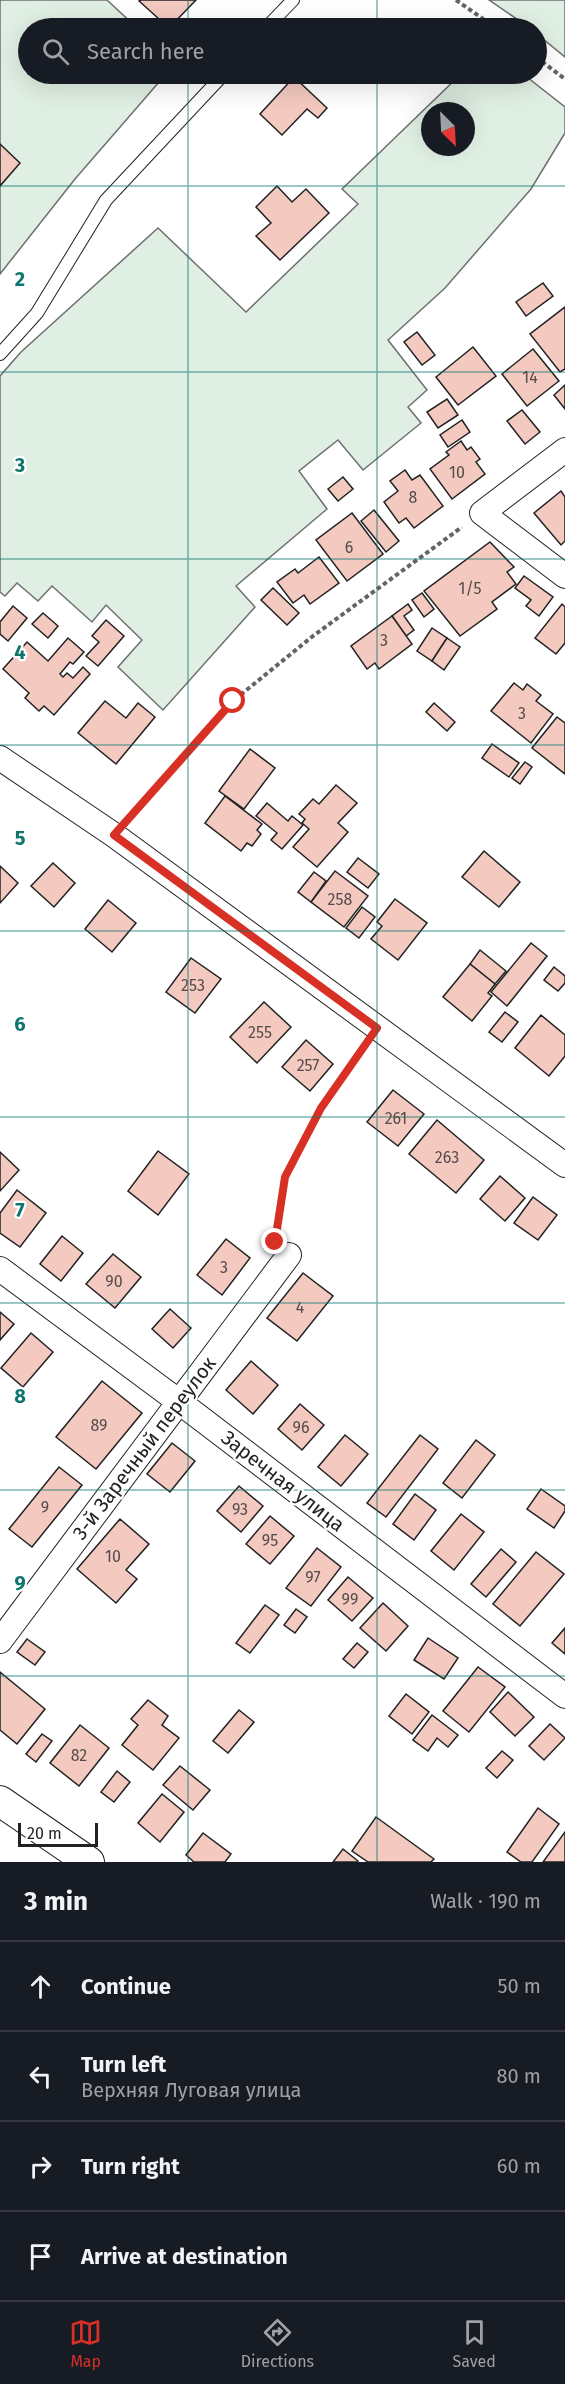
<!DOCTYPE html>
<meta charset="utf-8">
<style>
body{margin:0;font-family:"Fira Sans",sans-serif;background:#242831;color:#f1f3f6}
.compass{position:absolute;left:421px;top:102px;width:54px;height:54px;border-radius:50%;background:#171b24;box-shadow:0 6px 24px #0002;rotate:156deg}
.scale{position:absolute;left:18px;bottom:15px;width:80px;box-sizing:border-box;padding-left:6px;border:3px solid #222;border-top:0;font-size:16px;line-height:21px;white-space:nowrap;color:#222;-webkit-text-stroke:4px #fff;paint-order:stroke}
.stop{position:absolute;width:18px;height:18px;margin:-14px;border:4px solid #d93025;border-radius:50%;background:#fff}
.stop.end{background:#d93025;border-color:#fff;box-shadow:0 2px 6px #0008}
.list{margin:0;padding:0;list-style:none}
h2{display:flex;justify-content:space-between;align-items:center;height:78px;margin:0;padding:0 24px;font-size:26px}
h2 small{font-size:20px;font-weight:400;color:#9ea1a6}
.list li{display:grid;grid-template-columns:39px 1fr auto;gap:18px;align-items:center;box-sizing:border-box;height:90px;padding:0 24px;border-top:2px solid #363941}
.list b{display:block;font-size:22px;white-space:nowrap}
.list p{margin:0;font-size:20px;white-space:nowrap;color:#9ea1a6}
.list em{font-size:20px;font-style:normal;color:#9ea1a6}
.icon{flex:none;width:33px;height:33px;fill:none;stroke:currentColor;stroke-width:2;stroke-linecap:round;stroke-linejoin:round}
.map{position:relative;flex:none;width:565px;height:1862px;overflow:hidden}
.search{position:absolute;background:#171b24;box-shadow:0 6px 24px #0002;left:18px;right:18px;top:18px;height:66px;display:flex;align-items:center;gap:15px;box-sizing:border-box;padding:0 21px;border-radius:33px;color:#9ea1a6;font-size:22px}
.sheet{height:438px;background:#171b24}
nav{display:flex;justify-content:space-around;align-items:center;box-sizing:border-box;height:84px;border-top:2px solid #363941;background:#171b24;font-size:16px;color:#9ea1a6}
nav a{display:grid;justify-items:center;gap:3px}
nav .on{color:#d93025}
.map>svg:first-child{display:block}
.green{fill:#e0efe3;stroke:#6f6f6f;stroke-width:1.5;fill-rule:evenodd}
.building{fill:#f3c9c0;stroke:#222;stroke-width:1.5}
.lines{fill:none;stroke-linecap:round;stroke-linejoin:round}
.service-casing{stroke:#222;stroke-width:14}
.minor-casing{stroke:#222;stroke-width:26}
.tertiary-casing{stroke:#222;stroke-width:32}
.path{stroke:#646464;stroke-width:4;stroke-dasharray:4.5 3;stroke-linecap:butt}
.service{stroke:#fff;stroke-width:12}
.minor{stroke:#fff;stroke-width:24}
.tertiary{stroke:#fff;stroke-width:30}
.route{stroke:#d93025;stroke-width:8}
.grid{fill:none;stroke:#0f766e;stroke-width:1.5;stroke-opacity:0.55}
.labels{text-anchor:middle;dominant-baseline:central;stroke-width:4.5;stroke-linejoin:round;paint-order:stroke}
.number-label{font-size:16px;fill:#564c4a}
.street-label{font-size:20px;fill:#222;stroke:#fff}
.grid-label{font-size:20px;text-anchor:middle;font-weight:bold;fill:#0f766e;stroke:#fff;stroke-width:4.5;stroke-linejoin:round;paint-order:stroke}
</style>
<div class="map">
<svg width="565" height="1862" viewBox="0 0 565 1862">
<rect width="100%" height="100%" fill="#fff"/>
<g class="green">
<path d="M0 0H107L137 28H28V74H166L75 179 0 274Z"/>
<path d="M489 0H565V57L537 34 536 28H530Z"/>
<path d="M461 74H523L565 107V133L531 189 445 288 388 340 427 390 408 407 421 423 363 470 338 440 299 471 327 509 236 586 255 607 163 710 118 667 142 640 106 605 92 622 52 586 38 601 17 583 5 596 0 592V376L21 352 158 228 246 312 358 204 342 189ZM430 111H466V147H430Z"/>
</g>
<g class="building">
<path d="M141 0H196L169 28 139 1Z"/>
<path d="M294 77 327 108 318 118 307 109 282 135 260 114Z"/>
<path d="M0 144 20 163 0 186Z"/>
<path d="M277 186 292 202 306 189 329 213 280 260 256 236 271 223 256 207Z"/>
<path d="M543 283 553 296 526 316 516 302Z"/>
<path d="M565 307V369L560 372 530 334Z"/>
<path d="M417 332 435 355 422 365 404 342Z"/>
<path d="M473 347 496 376 458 405 436 377Z"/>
<path d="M533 349 559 381 527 406 502 374Z"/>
<path d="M565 385V409L554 395Z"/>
<path d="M447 399 458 415 438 428 427 412Z"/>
<path d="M522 410 540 432 525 444 507 421Z"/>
<path d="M462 420 470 432 448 447 440 435Z"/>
<path d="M461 441 467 450 471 447 480 459 476 462 485 474 452 499 430 469 449 455 446 452Z"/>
<path d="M405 470 412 480 420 475 443 506 414 528 406 518 399 523 384 502 398 491 390 481Z"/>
<path d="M343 477 353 489 338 501 328 489Z"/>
<path d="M561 491 565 497V541L561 545 534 513Z"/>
<path d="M374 510 399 541 386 552 361 521Z"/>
<path d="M352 513 383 554 347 581 316 540Z"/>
<path d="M490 542 514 567 507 572 516 584 492 602 497 609 460 636 424 591Z"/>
<path d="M319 557 339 583 310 604 304 595 293 603 277 582 295 569 298 573Z"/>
<path d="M524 576 553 597 539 616 526 606 531 600 515 588Z"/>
<path d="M273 588 299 613 287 625 261 600Z"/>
<path d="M422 593 434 609 424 617 412 600Z"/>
<path d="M408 604 412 610 404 616 414 630 406 636 392 616Z"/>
<path d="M562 604 565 607V643L556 654 535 638Z"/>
<path d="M13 606 27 618 8 641 0 634V622Z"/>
<path d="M43 613 58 626 48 638 32 624Z"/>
<path d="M392 616 412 644 379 669 375 663 367 669 351 646Z"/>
<path d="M106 620 124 636 98 666 86 656 99 642 92 636Z"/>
<path d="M432 628 447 638 432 661 417 651Z"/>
<path d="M68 638 84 652 73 664 70 662 60 674 63 677 67 673 73 678 83 667 90 674 54 715 44 706 39 711 25 698 29 693 3 669 27 642 48 661Z"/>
<path d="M447 638 460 647 444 670 432 661Z"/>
<path d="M514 683 523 690 527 684 541 695 536 701 553 714 531 743 491 711Z"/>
<path d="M105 701 126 718 138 703 155 717 116 764 78 733Z"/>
<path d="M434 703 455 722 447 731 426 712Z"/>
<path d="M557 717 565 723V774L532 748Z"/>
<path d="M492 744 519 763 509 777 482 758Z"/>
<path d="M250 749 275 768 244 809 219 791Z"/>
<path d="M525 762 532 767 520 784 512 778Z"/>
<path d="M336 785 357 803 338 823 348 832 317 867 293 847 309 829 302 823 305 819 299 814 313 799 319 804Z"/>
<path d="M225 796 262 824 257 830 261 834 252 846 247 843 241 851 205 823Z"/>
<path d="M267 803 288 821 292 816 303 825 282 849 271 840 277 833 256 816Z"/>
<path d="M484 851 520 882 499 907 462 877Z"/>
<path d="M358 858 379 874 368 888 347 872Z"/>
<path d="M53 863 75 883 54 907 31 886Z"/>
<path d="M0 866 18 883 0 903Z"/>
<path d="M335 871 368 896 344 927 311 902Z"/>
<path d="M314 872 326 881 311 902 298 892Z"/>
<path d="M395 899 427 923 398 960 371 939 382 926 377 922Z"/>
<path d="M108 900 136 923 112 952 85 929Z"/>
<path d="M362 907 375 917 359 938 346 928Z"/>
<path d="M531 943 547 956 507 1006 491 992Z"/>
<path d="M480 950 506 971 495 984 470 964Z"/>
<path d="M191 958 221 979 195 1013 166 992Z"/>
<path d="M470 964 495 984 488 993 492 996 472 1021 443 997Z"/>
<path d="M554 967 565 976V983L558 991 544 980Z"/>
<path d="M264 1002 291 1027 257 1063 230 1037Z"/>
<path d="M505 1012 518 1022 502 1042 489 1032Z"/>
<path d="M541 1015 565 1035V1056L549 1076 515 1048Z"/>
<path d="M306 1040 333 1064 310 1091 282 1067Z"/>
<path d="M393 1090 424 1114 398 1146 367 1122Z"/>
<path d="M437 1120 484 1160 456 1193 409 1154Z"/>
<path d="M158 1151 189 1174 158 1215 128 1191Z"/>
<path d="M0 1152 19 1170 0 1191Z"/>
<path d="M500 1176 525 1198 505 1221 480 1199Z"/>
<path d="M17 1190 46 1213 20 1247 0 1233V1213Z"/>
<path d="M533 1197 557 1215 538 1240 514 1223Z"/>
<path d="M62 1236 83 1253 61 1281 40 1264Z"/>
<path d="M226 1239 250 1258 222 1295 197 1275Z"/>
<path d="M113 1254 141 1277 115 1308 86 1284Z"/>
<path d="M303 1273 333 1296 297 1341 267 1318Z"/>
<path d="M170 1309 191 1328 173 1348 152 1329Z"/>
<path d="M0 1312 14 1324 0 1340Z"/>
<path d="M31 1333 53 1352 23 1387 1 1368Z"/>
<path d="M251 1361 278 1385 253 1414 226 1390Z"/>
<path d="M102 1381 142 1413 96 1469 56 1437Z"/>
<path d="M300 1404 324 1425 302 1450 278 1429Z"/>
<path d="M345 1435 368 1454 341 1486 318 1467Z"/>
<path d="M420 1435 438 1449 386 1517 367 1503Z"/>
<path d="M476 1440 495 1455 462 1498 443 1483Z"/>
<path d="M172 1443 195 1461 170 1492 147 1474Z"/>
<path d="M59 1467 82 1485 32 1547 9 1529Z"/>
<path d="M239 1486 263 1506 241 1532 217 1511Z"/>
<path d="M541 1489 565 1506V1511L554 1528 527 1509Z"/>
<path d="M415 1494 436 1510 414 1540 393 1524Z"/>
<path d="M461 1514 484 1532 454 1570 431 1551Z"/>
<path d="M270 1516 294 1536 270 1564 246 1544Z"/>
<path d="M120 1519 149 1544 126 1570 137 1579 116 1603 77 1569Z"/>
<path d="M317 1548 341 1567 311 1606 286 1588Z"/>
<path d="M501 1549 516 1562 486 1597 471 1584Z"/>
<path d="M536 1552 564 1574 520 1626 493 1604Z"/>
<path d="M348 1577 373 1598 352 1621 328 1600Z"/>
<path d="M383 1603 408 1626 386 1651 360 1628Z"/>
<path d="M265 1605 279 1615 250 1653 236 1643Z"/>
<path d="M296 1609 307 1617 295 1633 284 1625Z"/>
<path d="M565 1628V1654L552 1643Z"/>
<path d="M428 1638 458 1658 444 1679 414 1660Z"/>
<path d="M27 1639 45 1652 35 1665 17 1652Z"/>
<path d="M357 1643 368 1652 354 1668 343 1659Z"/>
<path d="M478 1667 505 1687 469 1732 443 1711Z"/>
<path d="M0 1672 45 1709 17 1744 0 1730Z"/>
<path d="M508 1692 534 1717 515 1736 490 1712Z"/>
<path d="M406 1694 429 1712 412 1734 389 1716Z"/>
<path d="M148 1700 168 1716 162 1725 179 1738 153 1770 122 1745 138 1725 131 1719Z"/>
<path d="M239 1710 254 1722 228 1753 213 1741Z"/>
<path d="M432 1715 458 1735 448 1747 437 1738 428 1751 413 1740Z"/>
<path d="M550 1724 565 1738 544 1760 529 1746Z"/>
<path d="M80 1725 109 1748 79 1786 50 1763Z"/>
<path d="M42 1734 52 1741 36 1762 26 1754Z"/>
<path d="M502 1751 513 1760 497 1778 486 1768Z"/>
<path d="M180 1766 210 1790 193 1810 163 1785Z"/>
<path d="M117 1771 130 1782 114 1802 101 1792Z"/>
<path d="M162 1794 184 1812 160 1842 138 1823Z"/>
<path d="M538 1808 559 1824 532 1862H521L507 1852Z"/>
<path d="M376 1817 434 1859 431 1862H368L352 1851Z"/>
<path d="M565 1832V1862H543Z"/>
<path d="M203 1833 231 1854 225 1862H194L186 1855Z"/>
<path d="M343 1849 358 1861 357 1862H333Z"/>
</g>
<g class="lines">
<g class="service-casing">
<g id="service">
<path d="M266 28 293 0"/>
<path d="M0 354 37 313 106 200 224 74"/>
</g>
</g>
<g class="minor-casing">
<g id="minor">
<path d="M565 450 482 513 565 576"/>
<path d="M0 758 114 835 565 1165"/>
<path d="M0 1269 178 1401 565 1696"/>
<path d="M0 1641 289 1255"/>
</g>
</g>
<g class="tertiary-casing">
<path id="tertiary" d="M0 1801 89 1862"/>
</g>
<g class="path">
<path d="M456 0 496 28"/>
<path d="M536 57 565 79"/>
<path d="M130 817 233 701 313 636 462 527"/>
<path d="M276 1234 285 1177 320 1108 363 1048"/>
</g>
<use href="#service" class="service"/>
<use href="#minor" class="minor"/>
<use href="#tertiary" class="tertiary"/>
</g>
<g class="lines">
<path class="route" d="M233 701 114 835 377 1028 321 1108 285 1177 275 1242"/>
</g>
<path class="grid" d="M188 0V28M377 0V28M188 74V1862M377 74V1862M0 186H565M0 372H565M0 559H565M0 745H565M0 931H565M0 1117H565M0 1303H565M0 1490H565M0 1676H565"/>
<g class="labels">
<g class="number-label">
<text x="530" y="377">14</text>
<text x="457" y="472">10</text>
<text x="413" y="497">8</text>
<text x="349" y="547">6</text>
<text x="470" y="588">1/5</text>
<text x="384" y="640">3</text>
<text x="522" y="713">3</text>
<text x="340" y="899">258</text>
<text x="193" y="985">253</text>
<text x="260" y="1032">255</text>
<text x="308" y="1065">257</text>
<text x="396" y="1118">261</text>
<text x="447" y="1157">263</text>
<text x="224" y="1267">3</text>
<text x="114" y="1281">90</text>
<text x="300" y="1307">4</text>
<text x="99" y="1425">89</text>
<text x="301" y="1427">96</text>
<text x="45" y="1507">9</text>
<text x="240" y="1509">93</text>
<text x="270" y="1540">95</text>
<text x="113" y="1556">10</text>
<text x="313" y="1577">97</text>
<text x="350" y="1599">99</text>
<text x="79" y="1755">82</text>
</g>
<g class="street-label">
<text transform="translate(144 1448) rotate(-53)">3-й Заречный переулок</text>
<text transform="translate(283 1481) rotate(38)">Заречная улица</text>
</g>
</g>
<g class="grid-label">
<text x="20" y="286">2</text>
<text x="20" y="472">3</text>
<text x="20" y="659">4</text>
<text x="20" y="845">5</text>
<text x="20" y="1031">6</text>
<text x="20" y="1217">7</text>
<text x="20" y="1403">8</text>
<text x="20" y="1590">9</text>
</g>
</svg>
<svg class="compass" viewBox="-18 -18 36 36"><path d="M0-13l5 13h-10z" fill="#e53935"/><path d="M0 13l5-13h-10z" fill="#9ea1a6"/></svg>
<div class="scale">20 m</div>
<div class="stop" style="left:233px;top:701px"></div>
<div class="stop end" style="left:275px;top:1242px"></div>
<div class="search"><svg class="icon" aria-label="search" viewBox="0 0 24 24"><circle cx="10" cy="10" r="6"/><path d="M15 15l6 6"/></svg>Search here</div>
</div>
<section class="sheet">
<h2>3 min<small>Walk · 190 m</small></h2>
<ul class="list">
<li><svg class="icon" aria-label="ahead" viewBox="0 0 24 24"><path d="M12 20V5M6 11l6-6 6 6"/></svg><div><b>Continue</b></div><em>50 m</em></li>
<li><svg class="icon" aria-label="left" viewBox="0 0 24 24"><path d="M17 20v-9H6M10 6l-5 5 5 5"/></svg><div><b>Turn left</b><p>Верхняя Луговая улица</p></div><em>80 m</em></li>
<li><svg class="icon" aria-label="right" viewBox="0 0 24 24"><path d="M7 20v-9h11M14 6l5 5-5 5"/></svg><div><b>Turn right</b></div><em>60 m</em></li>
<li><svg class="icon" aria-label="arrive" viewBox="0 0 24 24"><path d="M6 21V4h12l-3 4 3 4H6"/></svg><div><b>Arrive at destination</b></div></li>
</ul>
</section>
<nav>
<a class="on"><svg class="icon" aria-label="map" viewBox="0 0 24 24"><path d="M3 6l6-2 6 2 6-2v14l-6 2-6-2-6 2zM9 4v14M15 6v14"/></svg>Map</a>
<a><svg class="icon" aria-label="directions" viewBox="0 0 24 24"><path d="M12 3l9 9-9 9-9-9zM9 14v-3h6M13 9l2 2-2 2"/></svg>Directions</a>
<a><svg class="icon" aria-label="saved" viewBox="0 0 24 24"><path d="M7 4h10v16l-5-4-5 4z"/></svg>Saved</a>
</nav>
